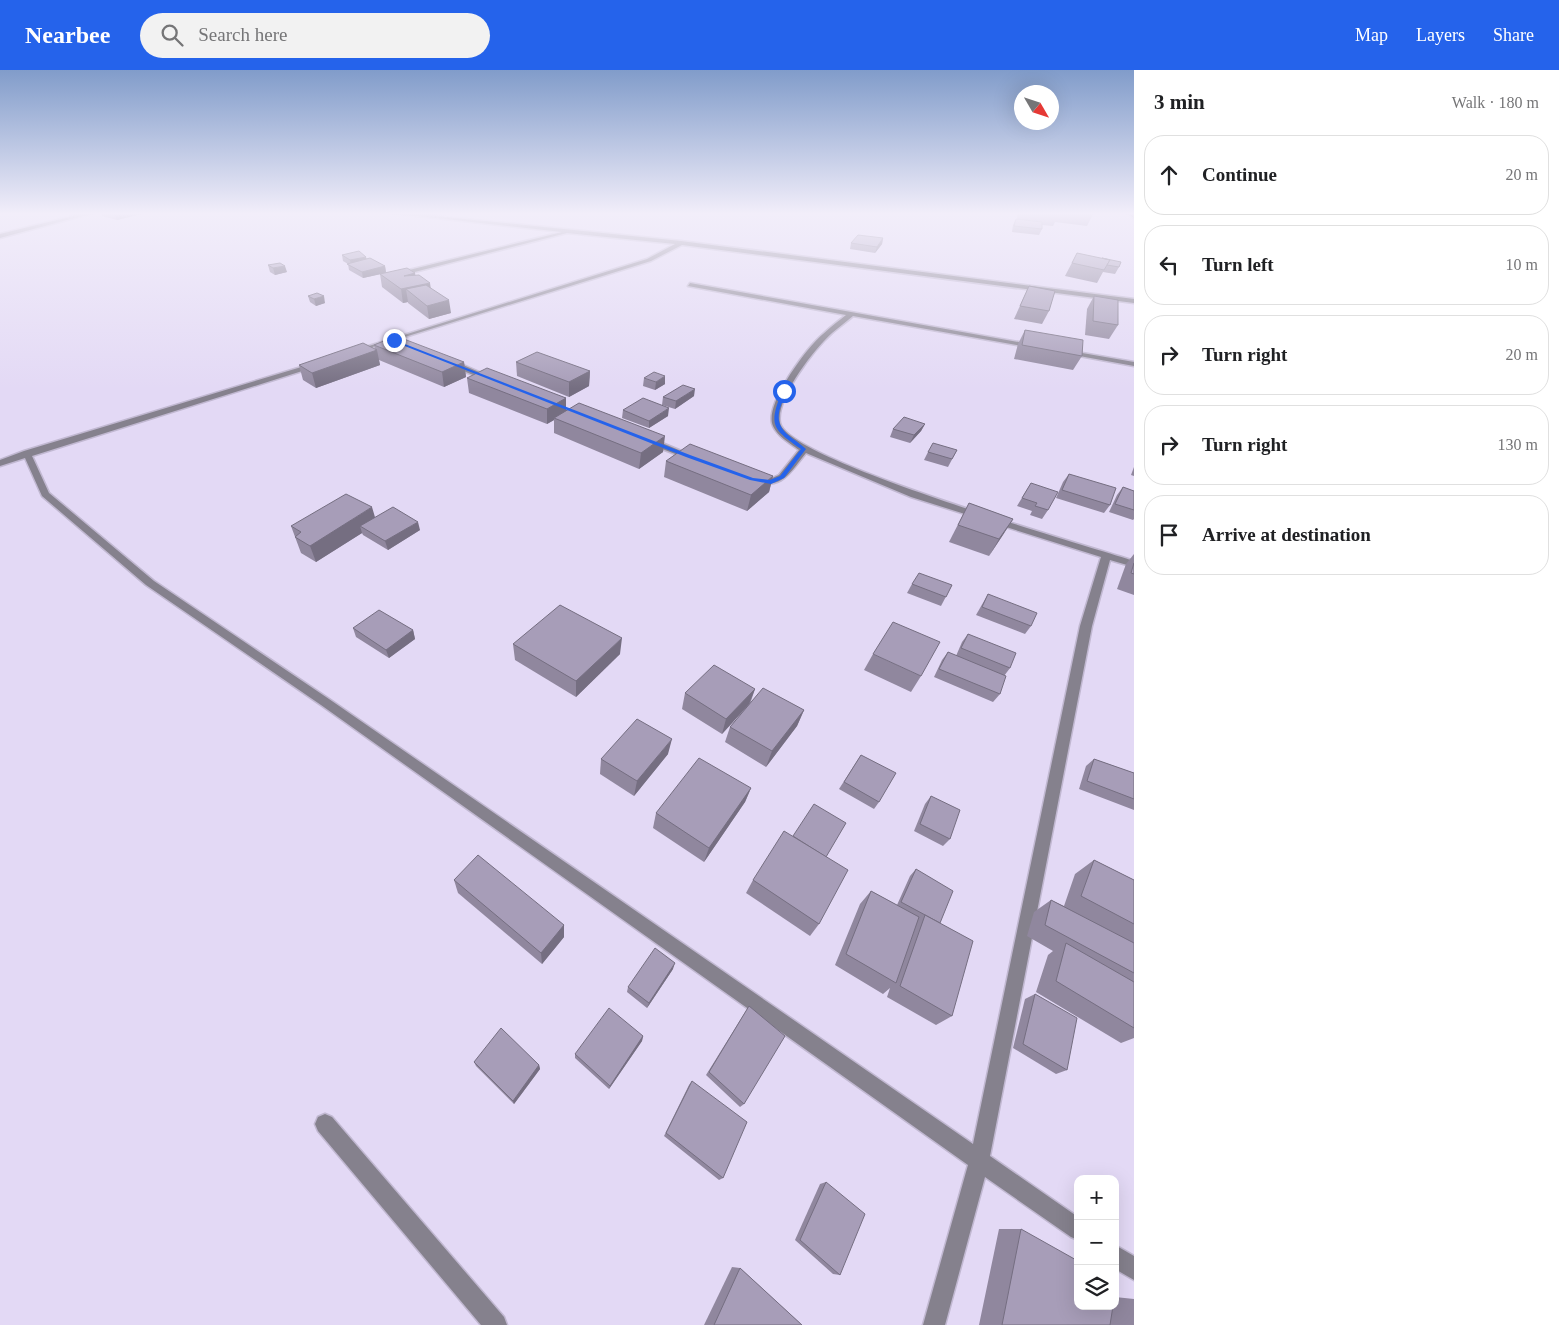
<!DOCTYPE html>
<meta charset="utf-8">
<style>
body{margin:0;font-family:Georgia,serif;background:#f2f2f2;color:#202124}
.controls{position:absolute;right:15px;bottom:15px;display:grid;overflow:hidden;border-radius:10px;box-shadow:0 5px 20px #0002}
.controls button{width:45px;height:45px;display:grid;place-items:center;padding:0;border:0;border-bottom:1px solid #e0e0e0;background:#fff;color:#202124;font:25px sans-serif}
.compass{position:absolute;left:1014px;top:15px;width:45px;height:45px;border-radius:50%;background:#fff;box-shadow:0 5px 20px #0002;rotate:129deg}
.stop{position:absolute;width:15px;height:15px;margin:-11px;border:4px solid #2563eb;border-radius:50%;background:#fff}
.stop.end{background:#2563eb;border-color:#fff;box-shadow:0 1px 5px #0008}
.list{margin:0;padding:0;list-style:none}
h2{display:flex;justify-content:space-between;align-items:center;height:65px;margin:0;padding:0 20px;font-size:21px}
h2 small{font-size:16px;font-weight:400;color:#757577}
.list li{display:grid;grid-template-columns:32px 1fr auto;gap:15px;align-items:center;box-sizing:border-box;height:80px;margin:0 10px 10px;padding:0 10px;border:1px solid #e0e0e0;border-radius:20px}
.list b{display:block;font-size:19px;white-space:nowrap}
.list em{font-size:16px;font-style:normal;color:#757577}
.icon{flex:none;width:28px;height:28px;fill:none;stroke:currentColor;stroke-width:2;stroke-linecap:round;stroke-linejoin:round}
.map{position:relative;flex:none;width:1134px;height:1255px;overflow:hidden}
header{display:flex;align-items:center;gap:30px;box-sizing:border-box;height:70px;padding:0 25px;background:#2563eb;color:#fff}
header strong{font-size:24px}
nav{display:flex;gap:28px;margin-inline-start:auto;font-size:18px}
.search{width:350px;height:45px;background:#f2f2f2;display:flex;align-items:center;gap:12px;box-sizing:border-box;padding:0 18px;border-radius:28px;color:#757577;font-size:19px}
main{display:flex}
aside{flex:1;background:#fff}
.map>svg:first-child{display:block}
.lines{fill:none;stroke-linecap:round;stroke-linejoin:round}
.street-casing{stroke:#c1b8d1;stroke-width:3}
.secondary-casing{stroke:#c1b8d1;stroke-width:3}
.street{fill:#85818d;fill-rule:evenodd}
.secondary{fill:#5c5566;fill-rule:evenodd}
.wall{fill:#90879e}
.shaded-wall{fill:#756e81}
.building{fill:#a79db8;stroke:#756e81}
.route{fill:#2563eb}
</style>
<header>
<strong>Nearbee</strong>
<div class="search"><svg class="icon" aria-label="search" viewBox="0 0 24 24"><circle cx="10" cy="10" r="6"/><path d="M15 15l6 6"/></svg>Search here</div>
<nav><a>Map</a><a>Layers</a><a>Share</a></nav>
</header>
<main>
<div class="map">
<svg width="1134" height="1255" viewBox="0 0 1134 1255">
<rect width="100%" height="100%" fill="#e3d9f5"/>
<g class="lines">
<g class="street-casing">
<g id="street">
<path d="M85 143H93L0 168V164Z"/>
<path d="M391 143H407L681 171 1134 229V233L682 175 651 191 353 283V281L647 189 675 174 567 163 395 207 393 204 562 162Z"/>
<path d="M690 213 1035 275V277L1033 278 853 246C846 252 839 257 832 263 815 278 775 329 780 353 788 391 1086 475 1134 491V497L1110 490 1092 556 990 1086 1078 1147V1170L1071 1167 985 1107 945 1255H923L968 1095 321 635 146 515 42 426 25 388 0 396V390L24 381 318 292V296L32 386 49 423 154 511 329 629 973 1074 1080 556 1101 487 911 427 806 383C788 405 783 419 752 412V408L770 409 779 405 799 380C790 373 775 365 772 353 768 334 795 296 807 281 818 267 832 256 846 245L688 216Z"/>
<path d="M1065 280 1134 292V296L1063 283V281Z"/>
<path d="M446 290H452L495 309 488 311 446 294Z"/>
<path d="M644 368H650L698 388 691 390 644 372Z"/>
<path d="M325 1044 332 1047 504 1247 507 1255H481L318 1061 315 1054 318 1047Z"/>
<path d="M1115 1175 1134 1186V1210L1115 1199Z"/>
</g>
</g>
<g class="secondary-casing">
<path id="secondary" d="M1127 143H1132L1134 148Z"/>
</g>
<use href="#street" class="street"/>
<use href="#secondary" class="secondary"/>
</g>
<g class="wall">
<path d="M101 143H145L117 150 102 146Z"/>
<path d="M1018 143H1093V144L1087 156 1055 152 1053 156 1042 155V159L1039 165 1012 162 1013 155 1016 149H1017Z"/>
<path d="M883 168 882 174 875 183 850 179 851 173Z"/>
<path d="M1077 183 1119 197 1115 204 1103 202 1097 213 1065 206Z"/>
<path d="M342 185 367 189 385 196 386 202 415 203V205L431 218 451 243 429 249 408 233V232L403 233 382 217 380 204 363 208 349 200 348 194 343 191Z"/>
<path d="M268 195 287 202 275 205 270 202Z"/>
<path d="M1029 216 1049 241 1042 254 1014 249Z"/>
<path d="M308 226 325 233 316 236 310 232Z"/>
<path d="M1094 226 1118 255 1109 269 1085 265 1087 239Z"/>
<path d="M1025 260 1082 286 1073 300 1014 289 1018 274Z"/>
<path d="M374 275 464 292 466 307 444 317 379 290 380 295 316 318 303 310 299 295 375 279Z"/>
<path d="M516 292 590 301 589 316 569 327 517 306Z"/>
<path d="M467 308 566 328V341L663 382 639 399 554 363V350L547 354 469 323Z"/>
<path d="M644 308 665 314 655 320 643 316Z"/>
<path d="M694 326 675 339 662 335 663 327Z"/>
<path d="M623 340 668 346 649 358 622 348Z"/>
<path d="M925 354 921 361 910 373 890 367 893 359Z"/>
<path d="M957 380 948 397 924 390 928 382Z"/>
<path d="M666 391 773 406 769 422 747 441 664 407Z"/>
<path d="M1134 397V406L1131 405Z"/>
<path d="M1069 404 1110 435 1104 443 1056 428 1063 412Z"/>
<path d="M1031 413 1048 440 1042 449 1030 445 1032 441 1017 436Z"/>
<path d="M1123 417 1134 421V449L1133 450 1109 442 1117 425Z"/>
<path d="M969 433 1013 449 989 486 949 472Z"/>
<path d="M375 448 420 460 388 480 363 465 362 463 316 492 301 483 291 456Z"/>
<path d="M1134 484V525L1117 519 1126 494Z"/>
<path d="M912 514 952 515 941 536 907 523Z"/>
<path d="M988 524 1031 556 1025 564 976 545Z"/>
<path d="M353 558 413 560 415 569 389 588 356 567Z"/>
<path d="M968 564 1010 598 1004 606 1000 624 993 632 934 607 942 590 948 582 956 586 962 572Z"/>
<path d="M513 574 620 584 576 627 515 590Z"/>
<path d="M873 584 921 606 911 622 864 600Z"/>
<path d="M755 619 750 634 804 640 797 656 766 697 725 672 730 657 746 638 722 664 682 639 685 623Z"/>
<path d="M668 684 634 726 600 704 601 689Z"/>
<path d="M861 685 879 732 874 739 839 719Z"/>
<path d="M1094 689 1134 703V740L1079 719 1086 696Z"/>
<path d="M751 718 745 732 704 792 653 758 656 743Z"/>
<path d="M931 726 950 769 943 776 914 761 925 734Z"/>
<path d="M826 787 819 854 810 866 746 823 753 810Z"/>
<path d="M1094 790 1134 810V968L1121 973 1036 922 1048 885 1053 881 1027 866 1034 842 1051 830 1064 836 1075 804Z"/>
<path d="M916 799 940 853 952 946 936 955 887 927 890 918 883 924 835 895 860 834 871 821 897 835 910 806Z"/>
<path d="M454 810 564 855V867L542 894 458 823Z"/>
<path d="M673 899 647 938 627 922 628 917Z"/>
<path d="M1035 924 1067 1000 1056 1004 1013 978 1025 929Z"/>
<path d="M749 936 744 1034 740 1037 706 1005Z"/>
<path d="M643 966 642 971 609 1019 575 988V984Z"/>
<path d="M474 992 539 995 540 999 514 1034 476 996Z"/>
<path d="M692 1011 723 1108 719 1110 664 1066 689 1015Z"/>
<path d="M826 1112 840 1205 833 1204 795 1170 820 1114Z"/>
<path d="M999 1159H1021L1078 1236H1115V1227L1134 1229V1255H979Z"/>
<path d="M732 1197 740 1198 802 1255H704Z"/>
</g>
<g class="shaded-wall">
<path d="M114 143H145L117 150Z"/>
<path d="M883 168 882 174 875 183 877 177Z"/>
<path d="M366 187 368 193 351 195 350 190Z"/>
<path d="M285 196 287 202 275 205 273 198Z"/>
<path d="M385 196 386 203 363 208 362 202Z"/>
<path d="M415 203 417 216 430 213 432 226 406 219 408 232 403 233 401 219 404 206Z"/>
<path d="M324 226 325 233 316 236 314 229Z"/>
<path d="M449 230 451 243 429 249 427 236Z"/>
<path d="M377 280 380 295 316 318 312 303Z"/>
<path d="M464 292 466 307 444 317 442 302Z"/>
<path d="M590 301 589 316 569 327V312Z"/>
<path d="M665 306V314L655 320 656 312Z"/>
<path d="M695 319 694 326 675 339 676 331Z"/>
<path d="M566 328V343L554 348V350L547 354V339Z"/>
<path d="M669 338 668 346 649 358V351Z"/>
<path d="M925 354 921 361 910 373 914 365Z"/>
<path d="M665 366 663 382 639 399 641 383Z"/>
<path d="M773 406 769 422 747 441 751 425Z"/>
<path d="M372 437 377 454 360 456 362 463 316 492 310 476Z"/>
<path d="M1013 449 1003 465 989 486 999 469Z"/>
<path d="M418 452 420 460 388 480 385 471Z"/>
<path d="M413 560 415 569 389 588 386 580Z"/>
<path d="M622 568 620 584 576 627V611Z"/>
<path d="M755 619 749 634 722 664 726 649Z"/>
<path d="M804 640 797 656 766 697 772 681Z"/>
<path d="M672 669 668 684 634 726 637 711Z"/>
<path d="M751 718 745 732 704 792 709 778Z"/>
<path d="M564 855V867L542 894 541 883Z"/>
<path d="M675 893 673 899 647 938 649 933Z"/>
<path d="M643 966 642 971 609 1019 610 1016Z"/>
<path d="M539 995 540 999 514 1034 513 1031Z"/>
</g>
<g class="building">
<path d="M1041 143H1058V145Z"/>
<path d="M1080 143H1093V144Z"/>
<path d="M1016 149 1042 152V159L1014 156Z"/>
<path d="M858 165 883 168 877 177 851 173Z"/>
<path d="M359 181 366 187 350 190 342 185Z"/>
<path d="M1077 183 1110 190 1104 200 1072 193Z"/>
<path d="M370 188 385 196 362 202 347 194Z"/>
<path d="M1102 188 1121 192 1119 197 1107 195 1110 190Z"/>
<path d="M280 193 285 196 273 198 268 195Z"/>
<path d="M407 198 415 203 404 206 419 205 430 213 401 219 380 204Z"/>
<path d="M426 215 449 230 427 236 406 219Z"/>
<path d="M1029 216 1055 221 1049 241 1020 236Z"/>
<path d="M317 223 324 226 314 229 308 226Z"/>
<path d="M1094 226 1118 230V255L1093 251Z"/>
<path d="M1025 260 1083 270 1082 286 1022 275Z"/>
<path d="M396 266 464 292 442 302 374 275Z"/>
<path d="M363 273 377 280 312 303 299 295Z"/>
<path d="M537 282 590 301 569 312 516 292Z"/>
<path d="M487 298 566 328 547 339 467 308Z"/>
<path d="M654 302 665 306 656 312 644 308Z"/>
<path d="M683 315 695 319 676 331 663 327Z"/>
<path d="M643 328 669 338 649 351 623 340Z"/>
<path d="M579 333 665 366 641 383 554 348Z"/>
<path d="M904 347 925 354 914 365 893 359Z"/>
<path d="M933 373 957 380 952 389 928 382Z"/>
<path d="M690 374 773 406 751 425 666 391Z"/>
<path d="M1069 404 1116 418 1110 435 1062 420Z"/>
<path d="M1031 413 1058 422 1048 440 1035 436 1037 433 1022 428Z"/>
<path d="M1123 417 1134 421V440L1115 434Z"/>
<path d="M346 424 372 437 310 476 295 467 301 462 291 456Z"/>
<path d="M969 433 1013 449 999 469 958 455Z"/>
<path d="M393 437 418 452 385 471 360 456Z"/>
<path d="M1134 493V504L1131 503Z"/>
<path d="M919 503 952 515 946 527 912 514Z"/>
<path d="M988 524 1037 543 1031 556 982 537Z"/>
<path d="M560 535 622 568 576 611 513 574Z"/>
<path d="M379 540 413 560 386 580 353 558Z"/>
<path d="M893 552 940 572 921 606 873 584Z"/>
<path d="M968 564 1016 583 1010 598 961 578Z"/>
<path d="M948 582 1006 606 1000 624 939 599Z"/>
<path d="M714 595 755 619 726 649 685 623Z"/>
<path d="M763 618 804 640 772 681 730 657Z"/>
<path d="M637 649 672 669 637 711 601 689Z"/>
<path d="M861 685 896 703 879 732 844 712Z"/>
<path d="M699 688 751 718 709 778 656 743Z"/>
<path d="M1094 689 1134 703V729L1087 711Z"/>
<path d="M931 726 960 740 950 769 920 754Z"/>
<path d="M814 734 846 753 826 787 793 766Z"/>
<path d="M784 761 848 800 819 854 753 810Z"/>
<path d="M478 785 564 855 541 883 454 810Z"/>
<path d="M1094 790 1134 810V854L1081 826Z"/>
<path d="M916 799 953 821 940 853 901 832Z"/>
<path d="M871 821 919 847 896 913 846 884Z"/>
<path d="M1051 830 1134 873V903L1045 855Z"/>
<path d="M925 845 973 871 952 946 900 916Z"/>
<path d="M1066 873 1134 912V958L1056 911Z"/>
<path d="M655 878 675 893 649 933 628 917Z"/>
<path d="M1035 924 1077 948 1067 1000 1023 974Z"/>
<path d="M749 936 785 966 744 1034 709 1002Z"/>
<path d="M609 938 643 966 610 1016 575 984Z"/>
<path d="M501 958 539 995 513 1031 474 992Z"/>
<path d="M692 1011 747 1052 723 1108 666 1063Z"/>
<path d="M826 1112 865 1144 840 1205 800 1170Z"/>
<path d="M1021 1159 1078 1191V1236H1113L1110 1255H1002Z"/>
<path d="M740 1198 802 1255H714Z"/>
<path d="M1115 1212 1117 1213 1115 1222Z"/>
</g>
<linearGradient id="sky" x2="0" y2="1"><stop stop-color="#819cca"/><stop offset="0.45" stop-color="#f2eefa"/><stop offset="1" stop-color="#f2eefa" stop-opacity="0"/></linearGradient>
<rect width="1134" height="319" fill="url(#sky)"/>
<path class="route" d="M392 269 690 385 753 408 770 410 780 406 801 379C771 358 769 355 782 321L786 320C785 328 780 335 779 343 776 362 795 368 806 379L784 408 771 414 750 410 686 387 392 271Z"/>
</svg>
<div class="controls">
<button>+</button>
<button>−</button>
<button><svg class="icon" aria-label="layers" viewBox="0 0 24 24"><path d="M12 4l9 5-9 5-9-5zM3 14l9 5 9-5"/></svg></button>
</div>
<svg class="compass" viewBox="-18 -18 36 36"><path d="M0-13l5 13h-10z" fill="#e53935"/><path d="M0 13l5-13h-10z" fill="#757577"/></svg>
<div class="stop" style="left:784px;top:321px"></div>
<div class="stop end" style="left:394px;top:270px"></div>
</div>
<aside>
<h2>3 min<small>Walk · 180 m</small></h2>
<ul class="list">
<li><svg class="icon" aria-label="ahead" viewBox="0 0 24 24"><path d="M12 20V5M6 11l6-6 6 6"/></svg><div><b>Continue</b></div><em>20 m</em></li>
<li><svg class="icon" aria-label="left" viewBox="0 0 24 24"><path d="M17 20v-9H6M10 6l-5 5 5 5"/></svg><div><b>Turn left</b></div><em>10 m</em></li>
<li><svg class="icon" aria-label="right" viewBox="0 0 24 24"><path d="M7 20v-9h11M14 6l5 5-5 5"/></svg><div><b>Turn right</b></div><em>20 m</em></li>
<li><svg class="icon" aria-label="right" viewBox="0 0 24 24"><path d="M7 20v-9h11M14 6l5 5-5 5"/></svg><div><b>Turn right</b></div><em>130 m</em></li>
<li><svg class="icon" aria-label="arrive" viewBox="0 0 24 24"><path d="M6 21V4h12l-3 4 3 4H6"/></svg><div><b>Arrive at destination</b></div></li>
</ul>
</aside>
</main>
